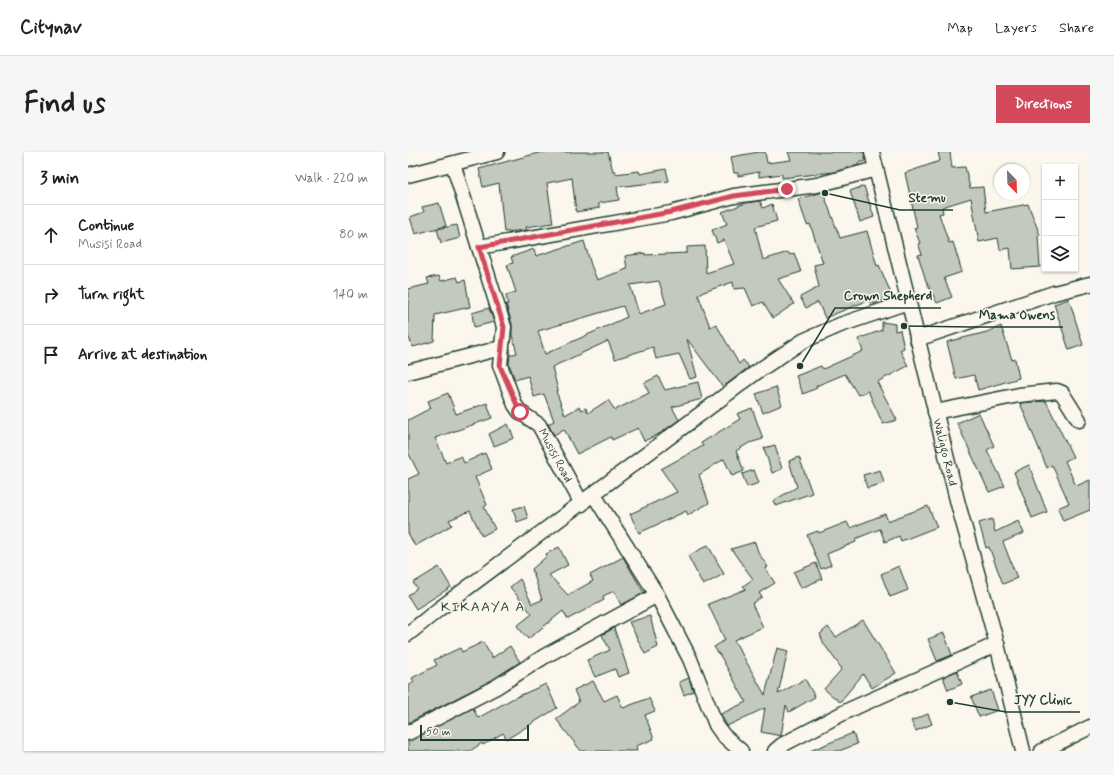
<!DOCTYPE html>
<meta charset="utf-8">
<style>
:root{--surface:#fff;--page:#f6f6f6;--text:#202124;--muted:#757577;--line:#e0e0e0;--accent:#d1495b}
body{margin:0;font-family:Mynerve,sans-serif;background:var(--page);color:var(--text)}
.controls{position:absolute;right:12px;top:12px;display:grid;overflow:hidden;border-radius:0px;box-shadow:0 1px 3px #0004}
.controls button{width:36px;height:36px;display:grid;place-items:center;padding:0;border:0;border-bottom:1px solid var(--line);background:var(--surface);color:var(--text);font:20px sans-serif}
.compass{position:absolute;left:586px;top:12px;width:36px;height:36px;border-radius:50%;background:var(--surface);box-shadow:0 1px 3px #0004;rotate:157deg}
.scale{position:absolute;left:12px;bottom:10px;width:109px;box-sizing:border-box;padding-left:4px;border:2px solid #1f3d34;border-top:0;font-size:11px;line-height:14px;white-space:nowrap;color:#1f3d34;-webkit-text-stroke:3px #fbf7ec;paint-order:stroke}
.stop{position:absolute;width:12px;height:12px;margin:-9px;border:3px solid #d1495b;border-radius:50%;background:#fff}
.stop.end{background:#d1495b;border-color:#fff;box-shadow:0 1px 4px #0008}
.list{margin:0;padding:0;list-style:none}
h2{display:flex;justify-content:space-between;align-items:center;height:52px;margin:0;padding:0 16px;font-size:17px}
h2 small{font-size:13px;font-weight:400;color:var(--muted)}
.list li{display:grid;grid-template-columns:26px 1fr auto;gap:12px;align-items:center;box-sizing:border-box;height:60px;padding:0 16px;border-top:1px solid var(--line)}
.list b{display:block;font-size:15px;white-space:nowrap}
.list p{margin:0;font-size:13px;white-space:nowrap;color:var(--muted)}
.list em{font-size:13px;font-style:normal;color:var(--muted)}
.icon{flex:none;width:22px;height:22px;fill:none;stroke:currentColor;stroke-width:2;stroke-linecap:round;stroke-linejoin:round}
.map{position:relative;flex:none;width:682px;height:599px;overflow:hidden;border-radius:0px}
header{display:flex;align-items:center;gap:24px;box-sizing:border-box;height:56px;padding:0 20px;background:var(--surface);border-bottom:1px solid var(--line)}
header strong{font-size:19px}
nav{display:flex;gap:22px;margin-inline-start:auto;font-size:14px}
.intro{display:flex;align-items:center;justify-content:space-between;box-sizing:border-box;height:96px;padding:0 24px}
h1{margin:0;font-size:28px}
.button{padding:10px 18px;border-radius:0px;background:var(--accent);color:#fff;font-size:14px;font-weight:700}
main{display:flex;gap:24px;padding:0 24px}
aside{flex:1;background:var(--surface);border-radius:0px;box-shadow:0 1px 3px #0004}
.map>svg:first-child{display:block}
.building{fill:#c4c9be;stroke:#1f3d34;fill-rule:evenodd}
.lines{fill:none;stroke-linecap:round;stroke-linejoin:round}
.minor-casing{stroke:#1f3d34;stroke-width:17}
.minor{stroke:#fbf7ec;stroke-width:14}
.route{stroke:#d1495b;stroke-width:5}
.labels{text-anchor:middle;stroke-width:3;stroke-linejoin:round;paint-order:stroke}
.street-label{font-size:12px;fill:#1f3d34;stroke:#fbf7ec}
.quarter-label{font-size:14px;letter-spacing:1px;fill:#1f3d34;stroke:#fbf7ec}
.leader{fill:none;stroke:#1f3d34;stroke-width:1.5}
.callout-dot{fill:#1f3d34;stroke:#fbf7ec;stroke-width:1.5}
.callout-label{font-size:13px;text-anchor:middle;font-weight:bold;fill:#1f3d34;stroke:#fbf7ec;stroke-width:3;stroke-linejoin:round;paint-order:stroke}
</style>
<header>
<strong>Citynav</strong>
<nav><a>Map</a><a>Layers</a><a>Share</a></nav>
</header>
<div class="intro"><h1>Find us</h1><a class="button">Directions</a></div>
<main>
<aside>
<h2>3 min<small>Walk · 220 m</small></h2>
<ul class="list">
<li><svg class="icon" aria-label="ahead" viewBox="0 0 24 24"><path d="M12 20V5M6 11l6-6 6 6"/></svg><div><b>Continue</b><p>Musisi Road</p></div><em>80 m</em></li>
<li><svg class="icon" aria-label="right" viewBox="0 0 24 24"><path d="M7 20v-9h11M14 6l5 5-5 5"/></svg><div><b>Turn right</b></div><em>140 m</em></li>
<li><svg class="icon" aria-label="arrive" viewBox="0 0 24 24"><path d="M6 21V4h12l-3 4 3 4H6"/></svg><div><b>Arrive at destination</b></div></li>
</ul>
</aside>
<div class="map">
<svg width="682" height="599" viewBox="0 0 682 599">
<rect width="100%" height="100%" fill="#fbf7ec"/>
<filter id="ink" filterUnits="userSpaceOnUse"><feTurbulence type="fractalNoise" baseFrequency=".025" numOctaves="2"/><feDisplacementMap in="SourceGraphic" scale="8" xChannelSelector="R" yChannelSelector="G"/><feConvolveMatrix kernelMatrix="1 2 1 2 8 2 1 2 1" color-interpolation-filters="sRGB"/></filter>
<g filter="url(#ink)">
<!-- building -->
<g class="building">
<path d="M 134,0 L 200,0 L 205,19 L 207,19 L 207,22 L 231,19 L 232,22 L 258,17 L 261,29 L 209,35 L 211,48 L 191,51 L 191,56 L 168,60 L 164,26 L 139,31 L 145,71 L 118,75 L 119,78 L 96,80 L 91,31 L 75,35 L 71,17 Z"/>
<path d="M 351,0 L 357,0 L 359,11 L 383,8 L 380,0 L 456,0 L 457,9 L 450,11 L 451,13 L 425,20 L 374,26 L 374,22 L 351,25 L 351,20 L 330,24 L 330,21 L 326,21 L 323,5 Z"/>
<path d="M 530,0 L 542,0 L 544,16 L 557,15 L 562,36 L 575,35 L 578,60 L 620,52 L 632,83 L 630,84 L 632,115 L 604,117 L 602,96 L 592,98 L 590,86 L 571,90 L 563,46 L 534,55 L 535,61 L 531,62 L 541,91 L 545,90 L 554,120 L 536,126 L 544,145 L 529,151 L 518,129 L 510,103 L 514,102 L 510,92 L 512,91 L 506,76 L 509,75 L 497,21 L 532,9 Z"/>
<path d="M 456,34 L 466,65 L 452,70 L 442,39 Z"/>
<path d="M 415,40 L 432,86 L 459,79 L 469,114 L 471,113 L 484,144 L 463,153 L 461,148 L 417,166 L 410,150 L 398,156 L 392,145 L 411,135 L 406,113 L 415,111 L 402,72 L 399,73 L 390,47 Z"/>
<path d="M 352,49 L 355,56 L 364,52 L 369,69 L 347,75 L 355,108 L 380,100 L 382,103 L 386,101 L 393,120 L 370,127 L 386,152 L 365,166 L 355,150 L 345,154 L 337,136 L 326,137 L 325,130 L 290,142 L 302,175 L 308,172 L 331,212 L 335,208 L 341,215 L 315,235 L 279,187 L 289,225 L 282,227 L 271,202 L 248,207 L 245,195 L 207,207 L 200,189 L 144,215 L 150,238 L 148,239 L 157,263 L 171,255 L 174,258 L 178,256 L 180,261 L 200,248 L 207,258 L 241,241 L 236,231 L 250,224 L 257,238 L 290,230 L 294,247 L 264,255 L 271,268 L 251,282 L 236,289 L 230,276 L 204,288 L 203,285 L 169,302 L 156,277 L 146,283 L 140,272 L 146,269 L 136,242 L 126,245 L 120,224 L 107,228 L 101,212 L 102,203 L 109,201 L 104,183 L 104,172 L 98,152 L 100,152 L 98,143 L 108,140 L 99,113 L 105,111 L 103,105 L 126,97 L 128,104 L 176,89 L 183,113 L 189,128 L 219,117 L 217,104 L 237,101 L 237,103 L 279,101 L 279,95 L 297,94 L 298,121 L 326,112 L 316,88 L 309,91 L 304,78 L 319,72 L 314,60 L 338,51 ZM 251,129 L 258,152 L 231,162 L 222,133 ZM 215,154 L 219,165 L 137,202 L 130,179 Z"/>
<path d="M 31,51 L 38,74 L 7,82 L 2,65 L 16,60 L 14,55 Z"/>
<path d="M 49,73 L 52,86 L 33,91 L 29,77 Z"/>
<path d="M 31,124 L 33,129 L 49,125 L 51,130 L 57,128 L 62,155 L 27,163 L 26,189 L 5,195 L 0,184 L 0,137 L 21,132 L 19,126 Z"/>
<path d="M 661,147 L 675,193 L 661,198 L 646,152 Z"/>
<path d="M 81,156 L 86,170 L 66,175 L 64,161 Z"/>
<path d="M 474,170 L 487,172 L 487,179 L 492,178 L 496,196 L 492,198 L 500,214 L 469,230 L 489,268 L 475,272 L 460,239 L 450,243 L 437,222 L 408,234 L 409,236 L 395,242 L 388,224 L 413,214 L 415,217 L 455,199 L 450,187 L 474,178 Z"/>
<path d="M 593,174 L 604,208 L 607,207 L 611,226 L 570,238 L 566,223 L 548,227 L 539,190 L 579,180 Z"/>
<path d="M 368,235 L 374,253 L 355,261 L 348,242 Z"/>
<path d="M 40,241 L 48,262 L 79,251 L 84,266 L 27,286 L 38,311 L 53,304 L 56,311 L 77,301 L 84,317 L 67,325 L 79,353 L 76,355 L 87,377 L 74,384 L 62,359 L 41,368 L 44,373 L 7,394 L 0,381 L 0,327 L 11,322 L 0,300 L 0,268 L 23,256 L 20,249 Z"/>
<path d="M 638,249 L 665,305 L 657,309 L 668,334 L 682,328 L 682,358 L 655,369 L 650,356 L 661,351 L 644,313 L 639,316 L 612,251 Z"/>
<path d="M 344,256 L 355,287 L 341,291 L 328,299 L 336,319 L 324,324 L 316,307 L 291,323 L 301,351 L 280,363 L 278,359 L 231,381 L 222,362 L 269,340 L 253,317 L 295,294 L 293,291 L 332,267 L 329,262 Z"/>
<path d="M 571,261 L 586,294 L 579,298 L 597,334 L 581,340 L 549,271 Z"/>
<path d="M 100,272 L 106,286 L 86,294 L 81,282 Z"/>
<path d="M 367,293 L 374,317 L 364,321 L 356,296 Z"/>
<path d="M 391,305 L 404,341 L 368,354 L 365,349 L 389,335 L 381,309 Z"/>
<path d="M 621,313 L 639,360 L 624,366 L 606,320 Z"/>
<path d="M 346,318 L 351,331 L 339,335 L 334,322 Z"/>
<path d="M 472,318 L 476,331 L 459,336 L 455,323 Z"/>
<path d="M 116,354 L 120,366 L 109,370 L 105,357 Z"/>
<path d="M 520,354 L 529,375 L 493,389 L 491,384 L 477,390 L 472,377 L 447,387 L 448,390 L 419,402 L 423,413 L 413,417 L 399,383 L 410,379 L 411,381 L 439,370 L 442,376 L 477,362 L 480,369 L 482,368 Z"/>
<path d="M 584,367 L 587,380 L 610,369 L 616,381 L 595,390 L 609,426 L 595,432 L 581,395 L 578,396 L 571,371 Z"/>
<path d="M 347,390 L 350,400 L 360,415 L 357,416 L 367,431 L 351,441 L 354,445 L 344,452 L 355,475 L 326,488 L 357,543 L 369,496 L 380,499 L 370,542 L 397,527 L 407,545 L 381,560 L 378,553 L 373,584 L 353,580 L 357,556 L 319,574 L 313,562 L 338,550 L 313,505 L 306,495 L 317,488 L 300,452 L 338,437 L 335,434 L 345,427 L 323,397 Z"/>
<path d="M 300,393 L 316,422 L 295,433 L 280,404 Z"/>
<path d="M 151,395 L 160,413 L 141,423 L 160,443 L 185,429 L 182,423 L 215,405 L 236,441 L 213,453 L 206,439 L 195,444 L 196,448 L 160,467 L 155,459 L 120,487 L 109,474 L 124,462 L 102,435 L 112,427 L 124,452 L 134,448 L 124,417 L 139,404 L 138,402 Z"/>
<path d="M 408,411 L 414,427 L 393,436 L 386,420 Z"/>
<path d="M 491,414 L 500,438 L 482,445 L 473,422 Z"/>
<path d="M 31,415 L 43,435 L 8,457 L 0,444 L 9,436 L 5,431 Z"/>
<path d="M 242,464 L 250,495 L 237,502 L 221,470 Z"/>
<path d="M 455,468 L 488,521 L 464,536 L 455,522 L 432,550 L 416,537 L 434,517 L 416,492 L 412,482 L 420,475 L 428,485 Z"/>
<path d="M 206,476 L 221,521 L 210,525 L 207,517 L 187,525 L 179,508 L 202,498 L 194,483 Z"/>
<path d="M 536,481 L 544,503 L 529,509 L 520,487 Z"/>
<path d="M 75,490 L 84,506 L 102,494 L 112,510 L 84,528 L 0,571 L 0,534 L 6,530 L 4,526 L 29,513 L 26,508 L 52,496 L 54,500 Z"/>
<path d="M 549,519 L 554,532 L 540,538 L 535,525 Z"/>
<path d="M 281,526 L 285,539 L 276,543 L 271,530 Z"/>
<path d="M 185,529 L 196,549 L 209,543 L 215,556 L 241,546 L 247,559 L 237,563 L 246,587 L 228,594 L 229,599 L 173,599 L 148,567 L 171,550 L 166,538 Z"/>
<path d="M 138,532 L 149,556 L 99,587 L 95,581 L 75,593 L 74,591 L 62,599 L 0,599 L 0,589 L 65,556 L 70,566 L 104,547 Z"/>
<path d="M 583,538 L 590,558 L 571,565 L 563,545 Z"/>
<path d="M 520,562 L 524,572 L 508,579 L 503,569 Z"/>
<path d="M 445,581 L 449,592 L 431,599 L 402,599 Z"/>
</g>
<g class="lines">
<defs>
<g id="minor">
<path id="s1" d="M 464,0 L 550,352 L 589,492 L 615,599"/>
<path id="s2" d="M 45,12 L 96,175 L 92,213 L 107,253 L 112,260 L 131,273 L 174,352"/>
<path d="M 0,23 L 89,0"/>
<path d="M 71,95 L 263,61 L 326,44 L 409,33 L 468,17"/>
<path d="M 509,187 L 646,141 L 682,132"/>
<path d="M 0,220 L 93,196"/>
<path d="M 527,260 L 611,243 L 649,239 L 654,241 L 671,268"/>
<path d="M 186,343 L 249,443 L 282,507 L 308,573 L 315,583 L 333,599"/>
<path d="M 0,482 L 31,457 L 350,219 L 395,189 L 432,173 L 500,150"/>
<path d="M 0,581 L 88,535 L 137,504 L 249,443"/>
<path d="M 367,599 L 374,593 L 441,558 L 589,492"/>
<path d="M 634,599 L 682,575"/>
</g>
</defs>
<!-- minor casing -->
<use href="#minor" class="minor-casing"/>
<!-- minor -->
<use href="#minor" class="minor"/>
</g>
</g>
<g class="lines" filter="url(#ink)">
<!-- route -->
<path class="route" d="M 112,260 L 92,214 L 96,175 L 71,95 L 263,60 L 326,44 L 379,37"/>
</g>
<g class="labels">
<!-- street labels -->
<g class="street-label">
<text dy="4" stroke="none"><textPath href="#s1" startOffset="309">Waliggo Road</textPath></text>
<text dy="4" stroke="none"><textPath href="#s2" startOffset="318">Musisi Road</textPath></text>
</g>
<!-- quarter labels -->
<g class="quarter-label">
<text x="75" y="459">KIKAAYA A</text>
</g>
</g>
<!-- callouts -->
<path class="leader" d="M417 41L492 58H545M392 214L427 156H533M496 174L563 175H655M542 550L598 560H672"/>
<g class="callout-dot">
<circle cx="417" cy="41" r="4"/>
<circle cx="392" cy="214" r="4"/>
<circle cx="496" cy="174" r="4"/>
<circle cx="542" cy="550" r="4"/>
</g>
<g class="callout-label">
<text x="519" y="50">Stemu</text>
<text x="480" y="148">Crown Shepherd</text>
<text x="609" y="167">Mama Owens</text>
<text x="635" y="552">JYY Clinic</text>
</g>
</svg>
<div class="controls">
<button>+</button>
<button>−</button>
<button><svg class="icon" aria-label="layers" viewBox="0 0 24 24"><path d="M12 4l9 5-9 5-9-5zM3 14l9 5 9-5"/></svg></button>
</div>
<svg class="compass" viewBox="-18 -18 36 36"><path d="M0-13l5 13h-10z" fill="#e53935"/><path d="M0 13l5-13h-10z" fill="#757577"/></svg>
<div class="scale">50 m</div>
<div class="stop" style="left:112px;top:260px"></div>
<div class="stop end" style="left:379px;top:37px"></div>
</div>
</main>
